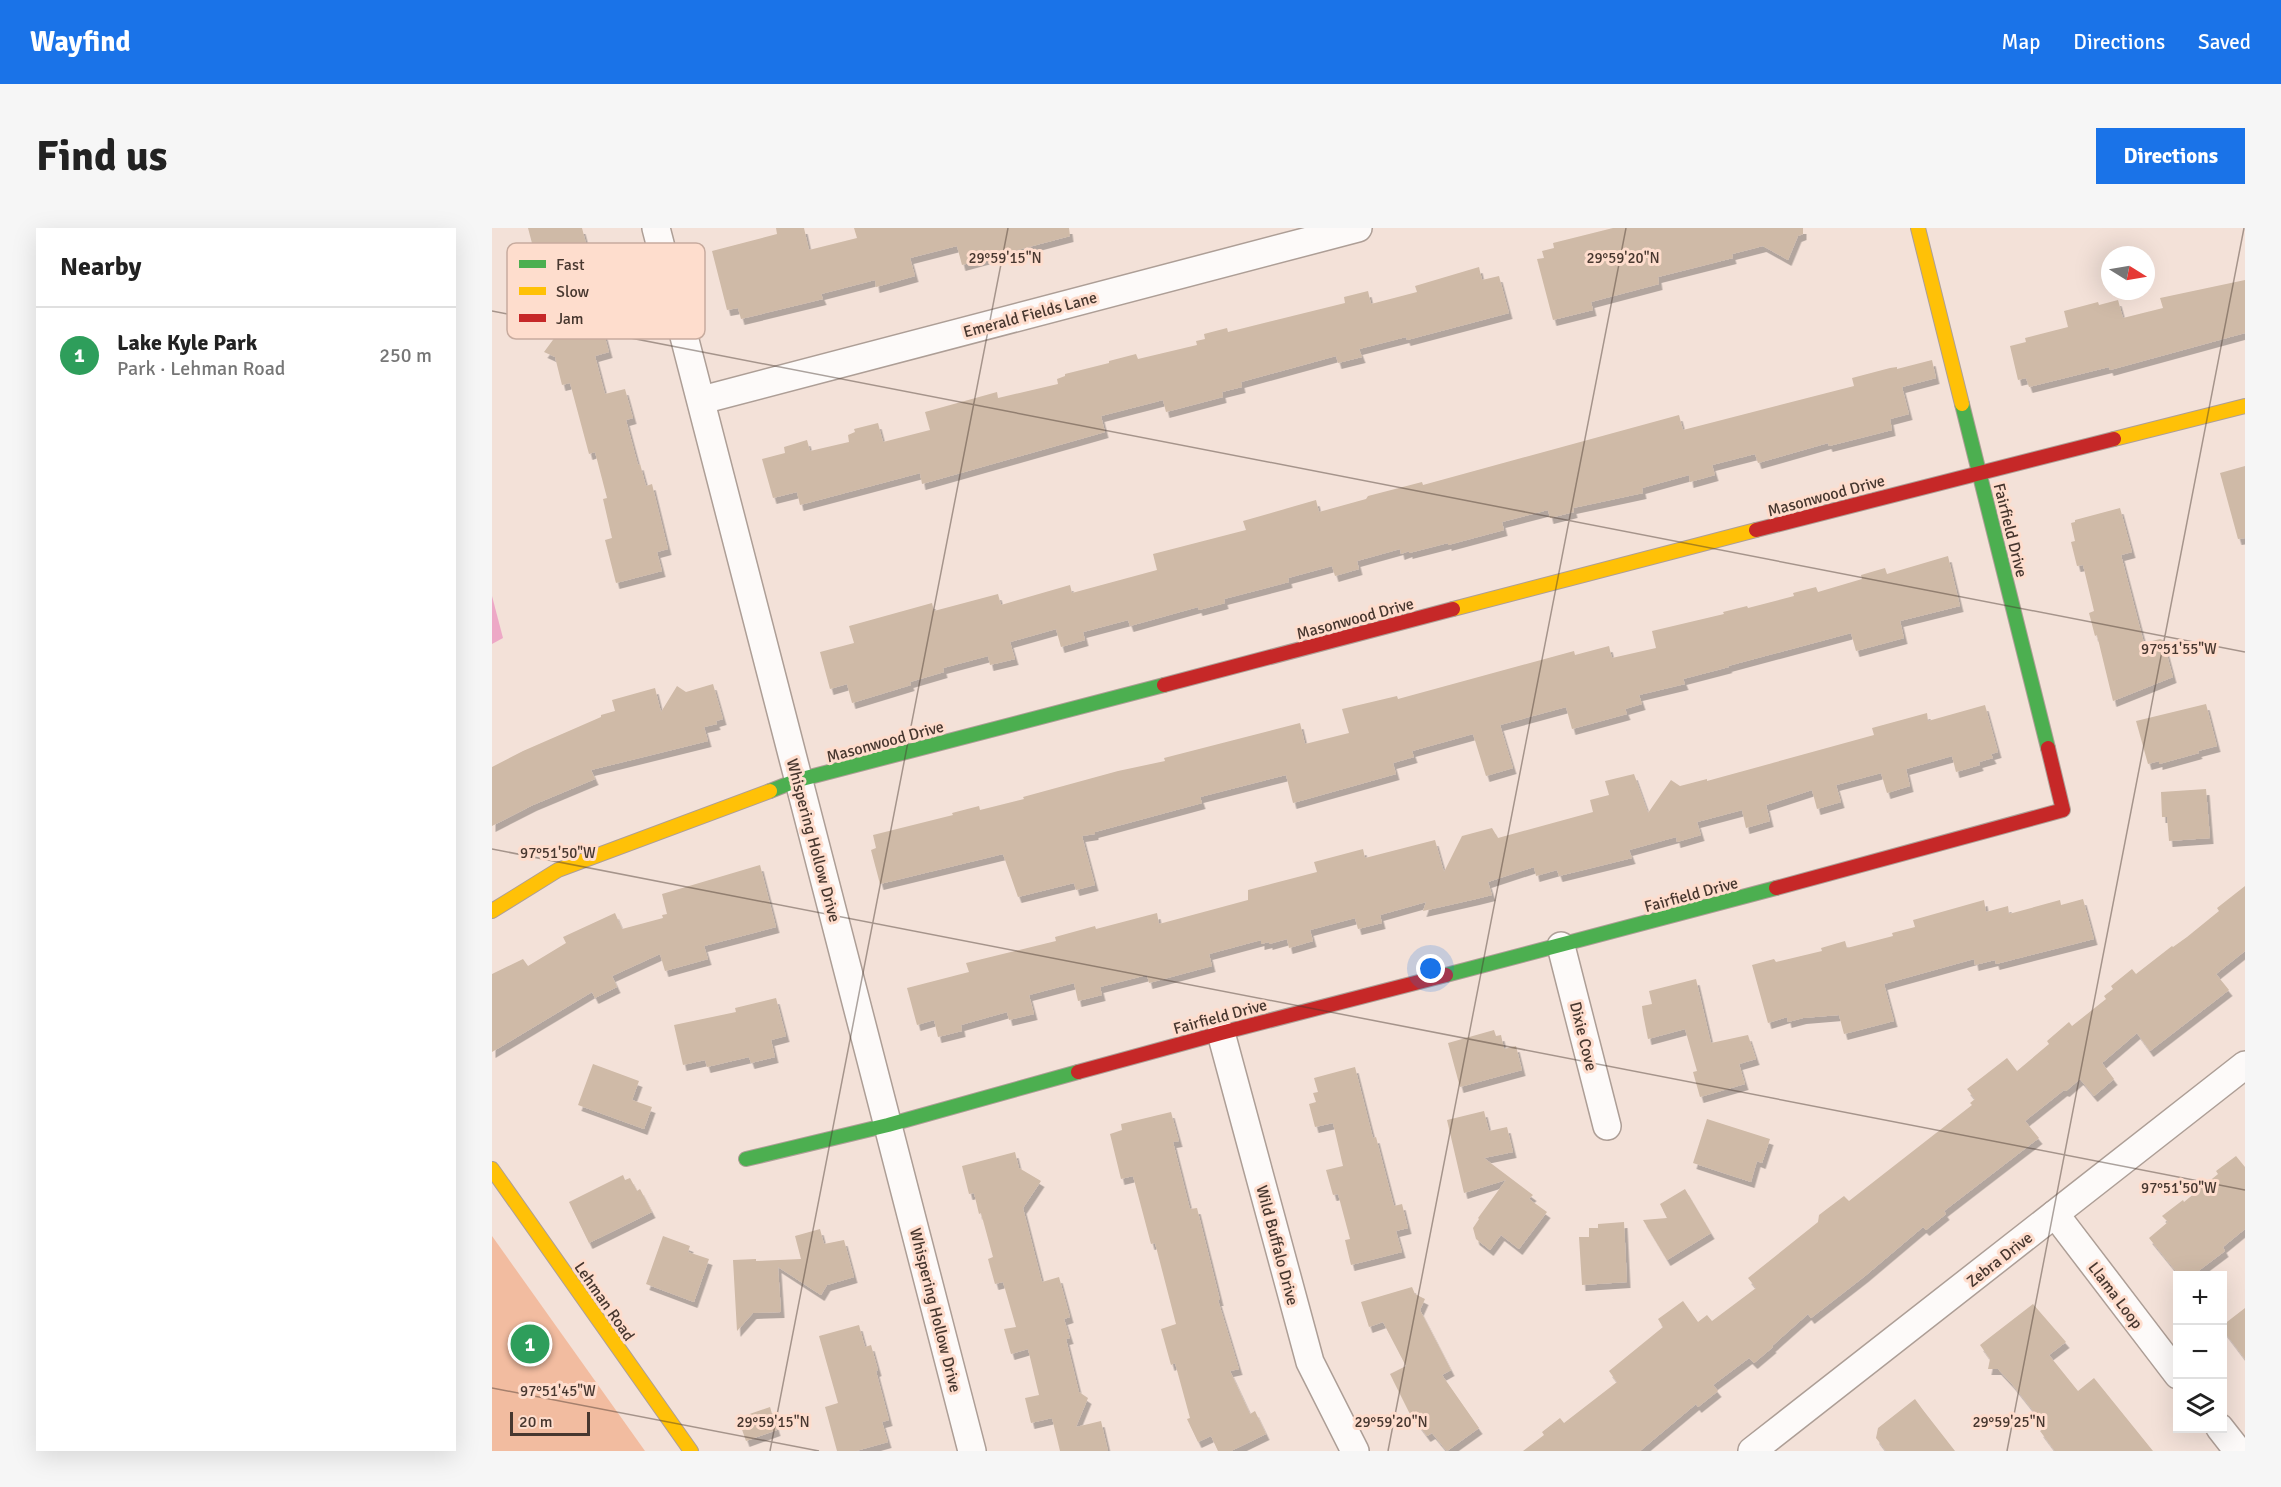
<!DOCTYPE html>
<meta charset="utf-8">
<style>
:root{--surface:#fff;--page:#f6f6f6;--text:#222;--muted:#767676;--line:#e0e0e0;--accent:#1a73e8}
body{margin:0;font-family:Signika,sans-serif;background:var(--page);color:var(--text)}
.controls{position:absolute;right:18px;bottom:18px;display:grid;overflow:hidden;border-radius:0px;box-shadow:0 6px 24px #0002}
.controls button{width:54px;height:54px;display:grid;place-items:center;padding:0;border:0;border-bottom:2px solid var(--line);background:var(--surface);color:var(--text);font:30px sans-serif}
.compass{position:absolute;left:1609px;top:18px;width:54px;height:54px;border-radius:50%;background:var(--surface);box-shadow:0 6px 24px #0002;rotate:101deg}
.scale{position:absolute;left:18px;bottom:15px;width:80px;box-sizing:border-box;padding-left:6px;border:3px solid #47372f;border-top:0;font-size:16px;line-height:21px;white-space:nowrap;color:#47372f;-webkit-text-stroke:4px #feddcd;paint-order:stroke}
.you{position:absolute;left:939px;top:741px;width:21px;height:21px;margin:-15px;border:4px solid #fff;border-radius:50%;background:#1a73e8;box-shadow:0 0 0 9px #1a73e833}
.badge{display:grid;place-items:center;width:39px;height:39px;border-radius:50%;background:var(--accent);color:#fff;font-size:20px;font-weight:700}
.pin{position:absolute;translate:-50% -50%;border:3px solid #fff;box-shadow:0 2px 6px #0006}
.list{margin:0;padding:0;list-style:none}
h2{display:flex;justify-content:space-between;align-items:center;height:78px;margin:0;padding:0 24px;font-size:26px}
h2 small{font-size:20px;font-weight:400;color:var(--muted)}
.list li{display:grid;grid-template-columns:39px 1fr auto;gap:18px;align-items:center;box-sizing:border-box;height:96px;padding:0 24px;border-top:2px solid var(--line)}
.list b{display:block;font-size:22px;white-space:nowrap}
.list p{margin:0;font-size:20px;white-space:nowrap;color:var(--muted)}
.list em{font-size:20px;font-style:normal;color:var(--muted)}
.icon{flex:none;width:33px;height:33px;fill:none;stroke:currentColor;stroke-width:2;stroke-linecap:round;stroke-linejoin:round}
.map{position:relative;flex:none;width:1753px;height:1223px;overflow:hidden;border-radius:0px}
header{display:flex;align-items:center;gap:36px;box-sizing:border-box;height:84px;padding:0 30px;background:var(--accent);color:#fff}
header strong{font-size:28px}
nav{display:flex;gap:33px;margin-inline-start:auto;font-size:21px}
.intro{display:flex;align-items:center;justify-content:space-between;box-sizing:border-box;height:144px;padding:0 36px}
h1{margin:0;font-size:42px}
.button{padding:15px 27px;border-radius:0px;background:var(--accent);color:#fff;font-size:21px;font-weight:700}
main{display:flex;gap:36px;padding:0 36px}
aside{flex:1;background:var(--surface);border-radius:0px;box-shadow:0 6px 24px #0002}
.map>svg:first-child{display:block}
.green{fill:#f2bca0}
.water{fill:#eda8c6}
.building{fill:#cfbaa7;filter:url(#shadow)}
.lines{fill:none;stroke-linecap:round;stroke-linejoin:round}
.street-casing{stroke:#ad9e96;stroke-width:30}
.fast-casing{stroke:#ad9e96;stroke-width:16}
.slow-casing{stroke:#ad9e96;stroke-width:16}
.jam-casing{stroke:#ad9e96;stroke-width:16}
.street{stroke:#fdfaf9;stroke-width:27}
.fast{stroke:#4caf50;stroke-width:14}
.slow{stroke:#ffc107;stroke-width:14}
.jam{stroke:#c62828;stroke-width:14}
.ticks{fill:none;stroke:#47372f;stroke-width:1.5;stroke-opacity:0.45}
.labels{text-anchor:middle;stroke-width:6;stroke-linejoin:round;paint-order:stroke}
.street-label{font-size:16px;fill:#47372f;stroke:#feddcd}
.key{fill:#feddcd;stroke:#c7ab9e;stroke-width:1.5}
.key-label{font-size:16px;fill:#47372f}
.ticks-label{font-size:15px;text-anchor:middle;fill:#47372f;stroke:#feddcd;stroke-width:6;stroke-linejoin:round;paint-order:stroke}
</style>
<header>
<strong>Wayfind</strong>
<nav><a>Map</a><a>Directions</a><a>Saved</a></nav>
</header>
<div class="intro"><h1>Find us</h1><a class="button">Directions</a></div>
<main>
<aside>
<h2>Nearby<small></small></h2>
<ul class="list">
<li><span class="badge" style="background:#2e9e5b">1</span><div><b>Lake Kyle Park</b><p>Park · Lehman Road</p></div><em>250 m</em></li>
</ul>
</aside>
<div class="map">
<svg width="1753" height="1223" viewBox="0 0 1753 1223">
<defs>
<filter id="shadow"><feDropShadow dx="3.5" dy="6" stdDeviation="0" flood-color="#0004"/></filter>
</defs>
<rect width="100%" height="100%" fill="#f3e1d8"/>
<!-- green -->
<path class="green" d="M 0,1008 L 153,1223 L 0,1223 Z"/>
<!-- water -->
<path class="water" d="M 0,368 L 11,410 L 0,416 Z"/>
<!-- building -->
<g class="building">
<path d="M 36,0 L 90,0 L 101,42 L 95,43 L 117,124 L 103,128 L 113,166 L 133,161 L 141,190 L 134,192 L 146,237 L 148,236 L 154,258 L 160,256 L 176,321 L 165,324 L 170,343 L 124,355 L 113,312 L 120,310 L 111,271 L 115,270 L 103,224 L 97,226 L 78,155 L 70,157 L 63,129 L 52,124 L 69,101 L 57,56 L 51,57 Z"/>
<path d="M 284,0 L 312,0 L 317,22 L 365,10 L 362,0 L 577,0 L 578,8 L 470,37 L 465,18 L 418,30 L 423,48 L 384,59 L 383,52 L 329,66 L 331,71 L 249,91 L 246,80 L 235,82 L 220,23 L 285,6 Z"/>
<path d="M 1121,0 L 1311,0 L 1311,6 L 1306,8 L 1296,32 L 1271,18 L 1240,26 L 1241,30 L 1166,49 L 1167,56 L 1099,74 L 1101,82 L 1061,92 L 1045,31 L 1052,30 L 1050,23 L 1062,20 L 1061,15 Z"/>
<path d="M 987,39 L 990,52 L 1007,48 L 1017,85 L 915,112 L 914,109 L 867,121 L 870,129 L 846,135 L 844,128 L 749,154 L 750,159 L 730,164 L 731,169 L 674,184 L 671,172 L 609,188 L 613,204 L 430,256 L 428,245 L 308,277 L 305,264 L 281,270 L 270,231 L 293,225 L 292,219 L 315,212 L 318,223 L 357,214 L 356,207 L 363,204 L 362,201 L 386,195 L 391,214 L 438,202 L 433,184 L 505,164 L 506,170 L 566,156 L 565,151 L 573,148 L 573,146 L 617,135 L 617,133 L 644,126 L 646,131 L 705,117 L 704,113 L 713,111 L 712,106 L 735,100 L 736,104 L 853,75 L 852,69 L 876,63 L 879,76 L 925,64 L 923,58 Z"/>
<path d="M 1753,52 L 1753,105 L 1618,142 L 1617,139 L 1537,159 L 1534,150 L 1526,152 L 1518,118 L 1534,114 L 1533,110 L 1576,99 L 1572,83 L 1606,74 L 1607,77 L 1626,72 L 1631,90 L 1671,80 L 1668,70 Z"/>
<path d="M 1440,132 L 1444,150 L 1410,159 L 1417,186 L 1398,191 L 1400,202 L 1337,218 L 1336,215 L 1266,235 L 1263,226 L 1220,237 L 1223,247 L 1198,254 L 1197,247 L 1150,260 L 1151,265 L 1081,280 L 1082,284 L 1058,290 L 1056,282 L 1010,294 L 1012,302 L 956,317 L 956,315 L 917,325 L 917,323 L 909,326 L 908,321 L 865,333 L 867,341 L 843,348 L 840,338 L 796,350 L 797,354 L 732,371 L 733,375 L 707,382 L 706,379 L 638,398 L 636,392 L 591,404 L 593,412 L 569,419 L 564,401 L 518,414 L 523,431 L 498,437 L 496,428 L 451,440 L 452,444 L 418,454 L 419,457 L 360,475 L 355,456 L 338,461 L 328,424 L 362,415 L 357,398 L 440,375 L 442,383 L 506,366 L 509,377 L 578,357 L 580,365 L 665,342 L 661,326 L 754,302 L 751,293 L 824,272 L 827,284 L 874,271 L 876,268 L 930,254 L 931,257 L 1187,187 L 1191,202 L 1362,158 L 1360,150 L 1398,140 L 1405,139 L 1405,141 Z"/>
<path d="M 1753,238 L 1753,310 L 1746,311 L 1728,245 Z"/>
<path d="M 1628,280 L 1640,324 L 1629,327 L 1652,415 L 1668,411 L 1671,412 L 1681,449 L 1621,473 L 1605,407 L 1603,408 L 1597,385 L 1602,383 L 1591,337 L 1585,338 L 1579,314 L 1583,313 L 1579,295 L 1583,294 L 1583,292 Z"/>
<path d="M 1456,328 L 1468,378 L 1408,393 L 1412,410 L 1364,423 L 1359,405 L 1236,438 L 1237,439 L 1191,451 L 1193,456 L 1147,467 L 1150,476 L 1133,481 L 1135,486 L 1080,501 L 1074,479 L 1008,497 L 1021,540 L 994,548 L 981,506 L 920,523 L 922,529 L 901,535 L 904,546 L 801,575 L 794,547 L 708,569 L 710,575 L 603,604 L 603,606 L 590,608 L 603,657 L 584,662 L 582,655 L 526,669 L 511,626 L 388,656 L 379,622 L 384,620 L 381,607 L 461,587 L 460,585 L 487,578 L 488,582 L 532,571 L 531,569 L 626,543 L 673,533 L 672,530 L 808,495 L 813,516 L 857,505 L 850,481 L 905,468 L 906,471 L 1082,423 L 1083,427 L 1117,418 L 1120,430 L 1164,420 L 1160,403 L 1232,386 L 1231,384 L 1255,378 L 1256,380 L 1302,368 L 1301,365 L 1324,359 L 1326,364 L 1370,351 L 1369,347 L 1393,340 L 1395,346 Z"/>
<path d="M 221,456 L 231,491 L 224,493 L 225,496 L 212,499 L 216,513 L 99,542 L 103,551 L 41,577 L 0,598 L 0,539 L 31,523 L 109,489 L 109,487 L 123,483 L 120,472 L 163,460 L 169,484 L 185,458 L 194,464 Z"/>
<path d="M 1714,476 L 1725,518 L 1706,523 L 1707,525 L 1667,536 L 1667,533 L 1656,536 L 1644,493 Z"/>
<path d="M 1493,477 L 1506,524 L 1499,526 L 1501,530 L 1487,534 L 1488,537 L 1464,544 L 1460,528 L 1414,541 L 1418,558 L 1395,565 L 1389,545 L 1344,557 L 1349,574 L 1325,581 L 1320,562 L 1274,577 L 1278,593 L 1254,600 L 1250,582 L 1205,594 L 1209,607 L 1185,614 L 1184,609 L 1137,622 L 1140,630 L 1067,648 L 1065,642 L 1044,648 L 1042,639 L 996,654 L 1000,667 L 984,671 L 931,683 L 934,674 L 888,687 L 890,695 L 866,701 L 863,690 L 818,702 L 821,713 L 797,720 L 795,711 L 777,716 L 777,714 L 769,716 L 769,712 L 717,726 L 720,738 L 657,755 L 655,747 L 608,759 L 610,767 L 586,773 L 582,755 L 537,767 L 542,786 L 517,792 L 515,784 L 469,797 L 470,803 L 446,809 L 442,792 L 425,797 L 415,760 L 477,744 L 474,735 L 564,713 L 563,709 L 603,698 L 604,701 L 665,685 L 667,696 L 756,672 L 756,662 L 825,644 L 822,634 L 871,621 L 873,630 L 943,612 L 952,644 L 970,608 L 1000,600 L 1006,610 L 1101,584 L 1098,572 L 1117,567 L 1113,553 L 1142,546 L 1156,585 L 1179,552 L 1188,558 L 1215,551 L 1215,553 L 1382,507 L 1380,500 L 1435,485 L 1436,493 Z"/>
<path d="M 1714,561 L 1718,610 L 1677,613 L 1675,589 L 1670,589 L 1669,564 Z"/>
<path d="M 268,637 L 284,699 L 212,718 L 216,731 L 173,743 L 168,726 L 120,748 L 125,759 L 103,770 L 100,764 L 0,824 L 0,746 L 31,731 L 36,738 L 74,715 L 71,709 L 123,685 L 130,701 L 171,690 L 170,687 L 175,686 L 170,666 Z"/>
<path d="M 1753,658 L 1753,723 L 1724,746 L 1737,762 L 1658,823 L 1645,805 L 1610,835 L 1622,851 L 1602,868 L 1588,851 L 1574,863 L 1572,862 L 1533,893 L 1547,910 L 1452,983 L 1454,986 L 1434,1002 L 1431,999 L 1373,1048 L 1319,1090 L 1316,1086 L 1280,1118 L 1281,1119 L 1262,1135 L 1257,1130 L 1221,1157 L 1226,1163 L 1206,1179 L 1204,1176 L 1148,1223 L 1031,1223 L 1052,1207 L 1050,1204 L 1068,1190 L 1072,1195 L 1125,1154 L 1117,1143 L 1171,1099 L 1166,1091 L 1191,1073 L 1206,1094 L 1215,1087 L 1220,1093 L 1264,1060 L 1256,1050 L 1326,994 L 1327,987 L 1352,968 L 1357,973 L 1480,877 L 1478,875 L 1483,871 L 1475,861 L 1515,830 L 1525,843 L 1557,816 L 1555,813 L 1577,794 L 1580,798 L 1614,771 L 1612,768 L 1621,761 L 1619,758 L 1640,741 L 1644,746 L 1680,718 L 1681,719 L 1695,709 L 1727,683 L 1725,680 Z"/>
<path d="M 1591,671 L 1602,711 L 1504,736 L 1503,732 L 1483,737 L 1482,731 L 1392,756 L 1402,793 L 1352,806 L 1347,787 L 1311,790 L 1296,794 L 1295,789 L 1276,795 L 1260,737 L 1282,731 L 1284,734 L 1330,723 L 1329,720 L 1353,713 L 1355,720 L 1401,708 L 1400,705 L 1423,699 L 1421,692 L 1492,672 L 1494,684 L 1516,678 L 1517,686 L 1568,672 L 1569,677 Z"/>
<path d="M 1204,751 L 1219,815 L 1256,807 L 1264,831 L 1247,836 L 1253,856 L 1208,869 L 1201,844 L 1205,843 L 1193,801 L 1156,811 L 1151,786 L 1150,778 L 1160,776 L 1157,763 Z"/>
<path d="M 284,770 L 294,808 L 279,812 L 283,829 L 259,835 L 257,829 L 215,839 L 213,832 L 191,837 L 182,797 L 244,784 L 243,780 Z"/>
<path d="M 1002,802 L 1004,808 L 1009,807 L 1012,821 L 1024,818 L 1030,842 L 968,859 L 956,815 Z"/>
<path d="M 101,836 L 147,853 L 140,872 L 160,879 L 152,901 L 86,877 Z"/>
<path d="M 863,839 L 881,910 L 884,909 L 902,978 L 910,976 L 916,1000 L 904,1003 L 910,1024 L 859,1037 L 853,1012 L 858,1011 L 846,966 L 841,967 L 834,942 L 851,938 L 841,895 L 823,899 L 817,876 L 824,874 L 821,865 L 826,864 L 822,850 Z"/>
<path d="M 992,883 L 997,903 L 1015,899 L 1021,924 L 992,930 L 1041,967 L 1037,971 L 1055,984 L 1027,1021 L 1009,1007 L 998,1022 L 984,1011 L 981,1000 L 987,991 L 986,990 L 1014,952 L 972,965 L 955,892 Z"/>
<path d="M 679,884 L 687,913 L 681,914 L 698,981 L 705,980 L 728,1072 L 726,1072 L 747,1141 L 738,1143 L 758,1186 L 763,1183 L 774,1206 L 739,1223 L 726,1223 L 719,1208 L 706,1214 L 695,1191 L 698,1190 L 683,1135 L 679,1137 L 669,1101 L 684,1096 L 663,1015 L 659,1016 L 641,948 L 629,951 L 618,906 L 630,902 L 629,896 Z"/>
<path d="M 1215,891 L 1278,911 L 1270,935 L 1265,933 L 1259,954 L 1201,935 Z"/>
<path d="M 523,924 L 527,940 L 549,953 L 531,980 L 550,1054 L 567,1049 L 578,1089 L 572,1091 L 578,1110 L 574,1111 L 587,1164 L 596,1170 L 584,1199 L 609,1193 L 616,1223 L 568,1223 L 560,1190 L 539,1195 L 533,1170 L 547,1167 L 536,1121 L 519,1126 L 512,1101 L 524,1099 L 511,1054 L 503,1056 L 496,1031 L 501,1029 L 489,985 L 487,986 L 482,965 L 477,966 L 470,938 Z"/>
<path d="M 1744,928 L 1753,939 L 1753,1001 L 1731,1019 L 1733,1023 L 1701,1047 L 1687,1047 L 1657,1010 L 1676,994 L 1670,988 L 1691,972 L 1692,974 L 1726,946 L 1724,943 Z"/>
<path d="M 131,947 L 133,952 L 138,950 L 145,963 L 148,961 L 160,984 L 97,1015 L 77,974 Z"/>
<path d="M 1193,961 L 1219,1005 L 1175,1032 L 1151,992 L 1175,990 L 1168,976 Z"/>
<path d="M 1132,994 L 1135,1054 L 1090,1057 L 1087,1009 L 1097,1009 L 1097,1000 L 1106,1000 L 1106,996 Z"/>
<path d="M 328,1001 L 332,1016 L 352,1012 L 362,1049 L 335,1057 L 329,1067 L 286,1039 L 289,1084 L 261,1085 L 245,1103 L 241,1032 L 264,1031 L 264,1033 L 309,1031 L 303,1008 Z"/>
<path d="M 171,1008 L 198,1018 L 196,1024 L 217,1031 L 202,1074 L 154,1056 Z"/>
<path d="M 920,1059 L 923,1066 L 933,1071 L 928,1082 L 959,1142 L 950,1147 L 987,1200 L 955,1223 L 940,1205 L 935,1208 L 917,1184 L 898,1146 L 914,1138 L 891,1094 L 877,1099 L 869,1074 Z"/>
<path d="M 1541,1076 L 1574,1114 L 1557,1127 L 1586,1163 L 1602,1150 L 1661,1223 L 1563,1223 L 1548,1203 L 1551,1201 L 1544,1193 L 1547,1190 L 1520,1156 L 1506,1141 L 1496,1141 L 1498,1131 L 1488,1117 Z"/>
<path d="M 1753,1080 L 1753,1131 L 1731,1102 L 1731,1097 Z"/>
<path d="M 367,1097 L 373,1119 L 379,1117 L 386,1142 L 384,1143 L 397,1192 L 390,1194 L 396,1214 L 364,1223 L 345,1223 L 333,1179 L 346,1175 L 327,1108 Z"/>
<path d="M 1423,1171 L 1431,1182 L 1463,1223 L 1394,1223 L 1384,1210 L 1386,1200 Z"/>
<path d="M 278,1179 L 285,1202 L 254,1213 L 246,1190 Z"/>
</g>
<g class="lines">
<defs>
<g id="street">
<path d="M 164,0 L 480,1223"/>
<path d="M 210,172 L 866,0"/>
<path d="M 1069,718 L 1115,898"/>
<path d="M 729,805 L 818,1134 L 863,1223"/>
<path d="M 1563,986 L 1686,1147"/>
<path d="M 1728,1200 L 1746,1223"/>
<path d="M 1260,1223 L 1753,837"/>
</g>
<g id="fast">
<path d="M 1470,176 L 1556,520"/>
<path d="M 278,563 L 306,552 L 672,457"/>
<path d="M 954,747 L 1284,660"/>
<path d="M 254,931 L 396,897 L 586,844"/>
</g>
<g id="slow">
<path d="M 1426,0 L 1470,176"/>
<path d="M 1622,211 L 1753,178"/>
<path d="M 961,381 L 1264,302"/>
<path d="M 0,683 L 66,642 L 278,563"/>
<path d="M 0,941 L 199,1223"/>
</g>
<g id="jam">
<path d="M 1264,302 L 1622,211"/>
<path d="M 672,457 L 961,381"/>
<path d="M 1284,660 L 1571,582 L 1556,520"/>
<path d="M 586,844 L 729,805 L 954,747"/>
</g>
</defs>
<!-- street casing -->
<use href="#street" class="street-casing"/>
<!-- fast casing -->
<use href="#fast" class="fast-casing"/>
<!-- slow casing -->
<use href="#slow" class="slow-casing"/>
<!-- jam casing -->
<use href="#jam" class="jam-casing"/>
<!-- street -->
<use href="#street" class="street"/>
<!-- fast -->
<use href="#fast" class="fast"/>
<!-- slow -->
<use href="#slow" class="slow"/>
<!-- jam -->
<use href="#jam" class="jam"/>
</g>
<!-- ticks -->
<path class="ticks" d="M 0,83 L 1753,424M 0,621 L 1753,962M 0,1160 L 327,1223M 278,1223 L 516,0M 896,1223 L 1134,0M 1515,1223 L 1752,0"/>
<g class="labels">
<!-- street labels -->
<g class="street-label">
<text transform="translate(538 86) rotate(-15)" y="6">Emerald Fields Lane</text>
<text transform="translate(1334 267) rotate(-15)" y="6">Masonwood Drive</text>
<text transform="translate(1519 302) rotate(76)" y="6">Fairfield Drive</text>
<text transform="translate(863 390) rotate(-15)" y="6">Masonwood Drive</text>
<text transform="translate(393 513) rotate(-15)" y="6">Masonwood Drive</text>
<text transform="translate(322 612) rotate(75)" y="6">Whispering Hollow Drive</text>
<text transform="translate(1199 666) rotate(-15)" y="6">Fairfield Drive</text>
<text transform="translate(728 788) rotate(-15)" y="6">Fairfield Drive</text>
<text transform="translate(1092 808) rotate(76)" y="6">Dixie Cove</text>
<text transform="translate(786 1017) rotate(75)" y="6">Wild Buffalo Drive</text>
<text transform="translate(1507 1031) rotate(-38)" y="6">Zebra Drive</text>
<text transform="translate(1624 1067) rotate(53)" y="6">Llama Loop</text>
<text transform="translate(113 1073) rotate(55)" y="6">Lehman Road</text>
<text transform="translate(444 1082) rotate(76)" y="6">Whispering Hollow Drive</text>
</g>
</g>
<!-- legend -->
<rect x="15" y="15" width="198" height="96" rx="9" class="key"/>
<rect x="27" y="32" width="27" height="8" fill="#4caf50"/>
<rect x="27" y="59" width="27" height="8" fill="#ffc107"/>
<rect x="27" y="86" width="27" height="8" fill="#c62828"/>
<g class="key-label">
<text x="64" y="42">Fast</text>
<text x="64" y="69">Slow</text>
<text x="64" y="96">Jam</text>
</g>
<g class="ticks-label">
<text x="513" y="35">29°59'15"N</text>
<text x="1131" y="35">29°59'20"N</text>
<text x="1687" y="426">97°51'55"W</text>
<text x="66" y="630">97°51'50"W</text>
<text x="1687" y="965">97°51'50"W</text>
<text x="66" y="1168">97°51'45"W</text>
<text x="281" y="1199">29°59'15"N</text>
<text x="899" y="1199">29°59'20"N</text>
<text x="1517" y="1199">29°59'25"N</text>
</g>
</svg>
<div class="controls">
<button>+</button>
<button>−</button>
<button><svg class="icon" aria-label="layers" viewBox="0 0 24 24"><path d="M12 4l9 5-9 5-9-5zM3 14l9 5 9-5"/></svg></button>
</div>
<svg class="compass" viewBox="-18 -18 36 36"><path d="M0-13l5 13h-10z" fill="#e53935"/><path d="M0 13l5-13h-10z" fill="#767676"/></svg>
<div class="scale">20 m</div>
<div class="you"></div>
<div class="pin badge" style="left:38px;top:1116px;background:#2e9e5b">1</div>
</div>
</main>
